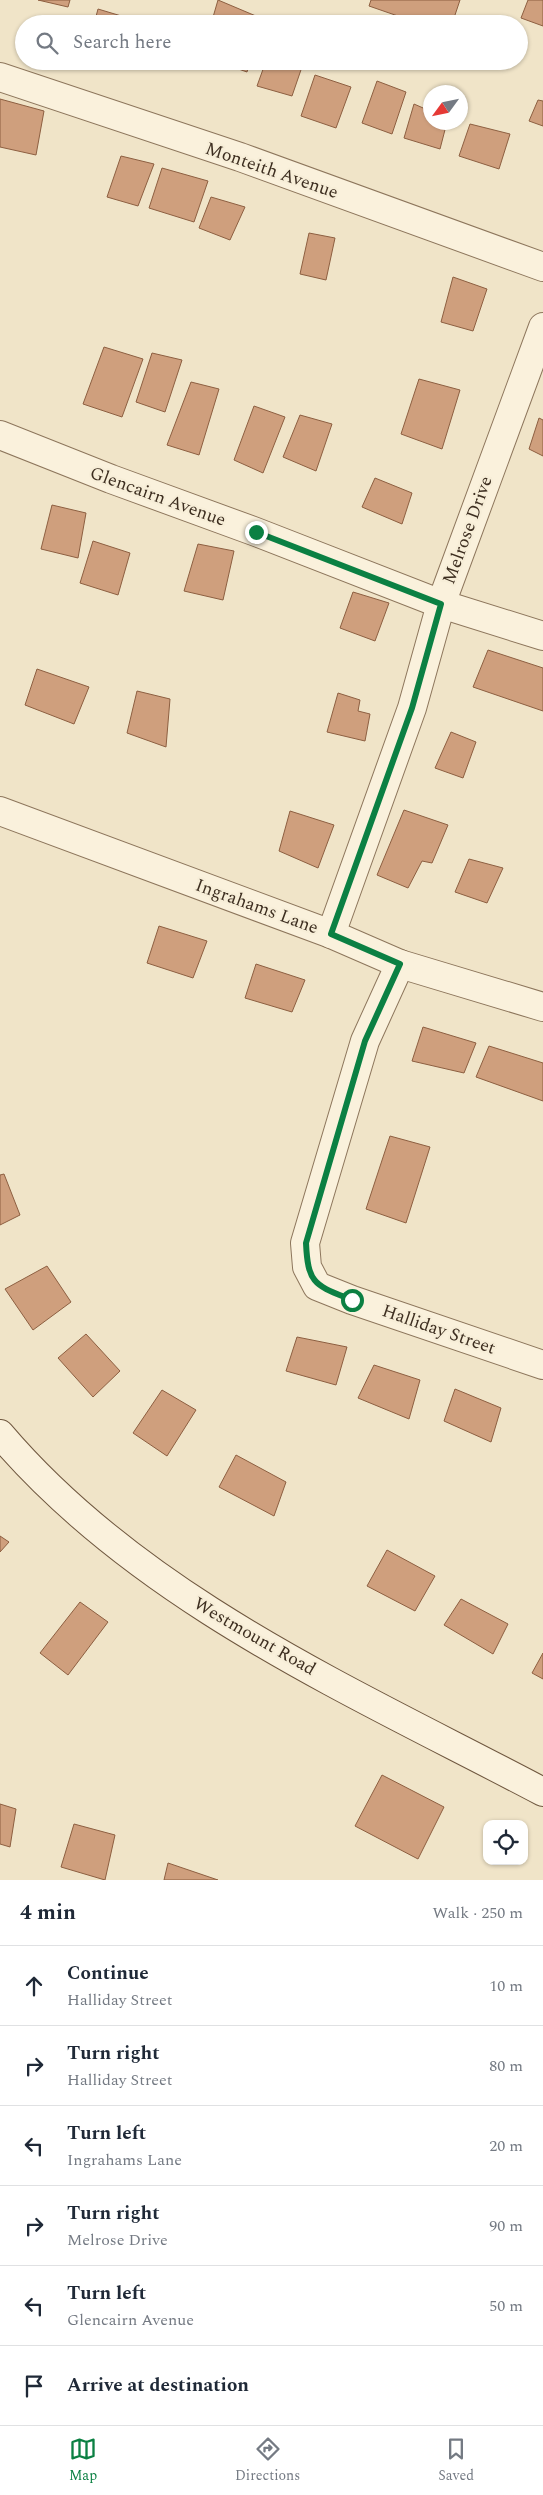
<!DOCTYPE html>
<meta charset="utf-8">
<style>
:root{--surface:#fff;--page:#f6f6f7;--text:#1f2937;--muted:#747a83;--line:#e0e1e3;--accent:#0b8043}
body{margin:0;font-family:Spectral,serif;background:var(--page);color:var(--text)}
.controls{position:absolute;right:15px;bottom:15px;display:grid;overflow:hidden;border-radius:10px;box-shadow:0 1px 4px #0004}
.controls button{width:45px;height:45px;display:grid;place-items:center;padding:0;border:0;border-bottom:1px solid var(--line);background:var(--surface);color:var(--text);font:25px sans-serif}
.compass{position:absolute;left:423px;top:85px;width:45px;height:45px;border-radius:50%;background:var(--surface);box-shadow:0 1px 4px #0004;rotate:237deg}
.stop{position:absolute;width:15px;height:15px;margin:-11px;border:4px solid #0b8043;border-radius:50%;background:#fff}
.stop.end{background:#0b8043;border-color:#fff;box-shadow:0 1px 5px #0008}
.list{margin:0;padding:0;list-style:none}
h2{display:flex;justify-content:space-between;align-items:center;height:65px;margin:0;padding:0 20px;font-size:21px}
h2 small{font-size:16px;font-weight:400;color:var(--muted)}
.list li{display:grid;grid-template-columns:32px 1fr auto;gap:15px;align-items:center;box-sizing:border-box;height:80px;padding:0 20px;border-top:1px solid var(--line)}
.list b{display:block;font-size:19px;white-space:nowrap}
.list p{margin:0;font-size:16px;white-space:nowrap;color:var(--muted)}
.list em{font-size:16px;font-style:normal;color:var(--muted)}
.icon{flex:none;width:28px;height:28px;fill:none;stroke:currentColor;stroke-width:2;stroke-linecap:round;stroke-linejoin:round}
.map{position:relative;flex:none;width:543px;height:1880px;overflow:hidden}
.search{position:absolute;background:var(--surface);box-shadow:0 1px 4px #0004;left:15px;right:15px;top:15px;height:55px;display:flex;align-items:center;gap:12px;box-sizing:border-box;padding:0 18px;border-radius:28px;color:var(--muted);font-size:19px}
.sheet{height:545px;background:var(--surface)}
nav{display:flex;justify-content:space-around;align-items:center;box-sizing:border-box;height:70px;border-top:1px solid var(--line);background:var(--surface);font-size:14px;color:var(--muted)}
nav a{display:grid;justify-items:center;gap:2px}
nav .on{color:var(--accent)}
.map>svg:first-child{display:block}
.building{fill:#cf9f7d;stroke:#8d5f41}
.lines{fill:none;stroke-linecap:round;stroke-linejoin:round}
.minor-casing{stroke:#8d765c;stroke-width:30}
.secondary-casing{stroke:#6f573f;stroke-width:30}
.minor{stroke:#faf1dc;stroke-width:28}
.secondary{stroke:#faf1dc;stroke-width:28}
.route{stroke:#0b8043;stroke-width:6}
.labels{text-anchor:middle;stroke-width:4.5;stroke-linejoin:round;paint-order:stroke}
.street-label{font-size:18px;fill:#3d2e20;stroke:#f7eed8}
</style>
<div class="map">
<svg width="543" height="1880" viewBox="0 0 543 1880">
<rect width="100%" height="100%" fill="#f0e4c8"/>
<!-- building -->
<g class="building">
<path d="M 38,0 L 70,0 L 68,7 Z"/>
<path d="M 218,0 L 263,19 L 261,24 L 211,24 Z"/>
<path d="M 371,0 L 460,0 L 452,24 L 421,24 L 369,6 Z"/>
<path d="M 528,0 L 543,0 L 543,26 L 521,18 Z"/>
<path d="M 98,9 L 148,24 L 94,24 Z"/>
<path d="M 216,61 L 250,61 L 247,72 Z"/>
<path d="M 266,61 L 304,61 L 292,96 L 257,86 Z"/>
<path d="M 315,75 L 351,87 L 336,128 L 301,116 Z"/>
<path d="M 377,81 L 406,92 L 392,134 L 362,123 Z"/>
<path d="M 0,99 L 44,111 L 36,155 L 0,147 Z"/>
<path d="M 538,100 L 543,101 L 543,126 L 529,121 Z"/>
<path d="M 414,104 L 430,111 L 430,122 L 447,122 L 440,149 L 404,138 Z"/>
<path d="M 470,124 L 510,134 L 499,169 L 459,156 Z"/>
<path d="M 121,156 L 154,164 L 138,206 L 107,197 Z"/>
<path d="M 162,168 L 208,181 L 194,222 L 149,208 Z"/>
<path d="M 211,197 L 245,207 L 230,240 L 199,228 Z"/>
<path d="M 309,233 L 335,238 L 326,280 L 300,274 Z"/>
<path d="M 453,277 L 487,289 L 473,331 L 441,322 Z"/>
<path d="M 104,347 L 143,359 L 122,417 L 83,404 Z"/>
<path d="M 152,353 L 182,360 L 165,412 L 136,402 Z"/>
<path d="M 419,379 L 460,390 L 442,449 L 401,434 Z"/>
<path d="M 191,382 L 219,389 L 199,455 L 167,445 Z"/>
<path d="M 254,406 L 285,417 L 263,473 L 234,460 Z"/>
<path d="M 300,415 L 332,424 L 316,471 L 283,457 Z"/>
<path d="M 539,418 L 543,420 L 543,456 L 529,449 Z"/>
<path d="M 375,478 L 412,493 L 402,524 L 362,507 Z"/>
<path d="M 52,505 L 86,513 L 78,558 L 41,549 Z"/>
<path d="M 93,541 L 130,553 L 118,595 L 80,583 Z"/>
<path d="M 198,544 L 234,551 L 223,600 L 184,591 Z"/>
<path d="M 353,592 L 389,603 L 375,641 L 340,628 Z"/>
<path d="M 488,650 L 543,668 L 543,711 L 473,687 Z"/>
<path d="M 37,669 L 89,687 L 74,724 L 25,705 Z"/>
<path d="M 137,691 L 170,699 L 166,747 L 127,733 Z"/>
<path d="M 338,693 L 360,700 L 358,711 L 370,714 L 365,741 L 327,732 Z"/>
<path d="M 451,732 L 476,742 L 463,778 L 435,768 Z"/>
<path d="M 404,810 L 448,825 L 432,863 L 422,861 L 408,888 L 377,875 Z"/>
<path d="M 290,811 L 334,825 L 318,868 L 279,851 Z"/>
<path d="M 469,859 L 503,868 L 487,903 L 455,892 Z"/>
<path d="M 159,926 L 207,941 L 193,978 L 147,963 Z"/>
<path d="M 256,964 L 305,980 L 292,1012 L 245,998 Z"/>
<path d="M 423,1027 L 476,1043 L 464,1073 L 412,1061 Z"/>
<path d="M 489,1046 L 543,1063 L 543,1101 L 476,1077 Z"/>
<path d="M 390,1136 L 430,1147 L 406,1223 L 366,1209 Z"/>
<path d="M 4,1174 L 20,1215 L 0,1225 L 0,1175 Z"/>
<path d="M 47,1266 L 71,1302 L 33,1330 L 5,1289 Z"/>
<path d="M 86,1334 L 120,1371 L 93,1397 L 58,1358 Z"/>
<path d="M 297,1337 L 347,1347 L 336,1385 L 286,1371 Z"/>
<path d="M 374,1365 L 420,1380 L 409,1419 L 358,1398 Z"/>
<path d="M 455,1389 L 501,1408 L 491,1442 L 444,1421 Z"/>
<path d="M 162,1390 L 196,1410 L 167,1456 L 133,1433 Z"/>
<path d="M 236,1455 L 286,1482 L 274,1516 L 219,1487 Z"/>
<path d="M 0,1536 L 9,1542 L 0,1552 Z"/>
<path d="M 387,1550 L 435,1576 L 415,1611 L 367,1586 Z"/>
<path d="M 461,1599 L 508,1624 L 493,1654 L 444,1625 Z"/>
<path d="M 80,1602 L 108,1622 L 68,1675 L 40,1653 Z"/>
<path d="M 543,1653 L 543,1679 L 532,1673 Z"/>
<path d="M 382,1775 L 444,1807 L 418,1859 L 355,1826 Z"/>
<path d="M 0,1804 L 16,1809 L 10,1847 L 0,1844 Z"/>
<path d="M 74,1824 L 115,1835 L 105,1880 L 61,1867 Z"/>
<path d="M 168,1863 L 218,1880 L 164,1880 Z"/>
</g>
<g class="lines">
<defs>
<g id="minor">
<path d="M 0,77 L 240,157 L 543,267"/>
<path d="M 0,435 L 111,479 L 256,532 L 441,604 L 543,636"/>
<path d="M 0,811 L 331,934 L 400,964 L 543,1007"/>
<path d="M 331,934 L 412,708 L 441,604 L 543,327"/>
<path d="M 400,964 L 365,1041 L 305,1243 L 307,1267 L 317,1286 L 352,1300 L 543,1365"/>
</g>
<path id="secondary" d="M 0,1434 C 141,1600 354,1692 543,1792"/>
</defs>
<!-- minor casing -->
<use href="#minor" class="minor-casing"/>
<!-- secondary casing -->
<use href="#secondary" class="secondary-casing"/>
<!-- minor -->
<use href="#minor" class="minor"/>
<!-- secondary -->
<use href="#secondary" class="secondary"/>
</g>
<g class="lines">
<!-- route -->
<path class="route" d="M 256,532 L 441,604 L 412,708 L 331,934 L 400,964 L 365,1041 L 306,1243 C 308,1285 315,1285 352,1300"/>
</g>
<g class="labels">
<!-- street labels -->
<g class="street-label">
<text transform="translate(272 170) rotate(19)" y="6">Monteith Avenue</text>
<text transform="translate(158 496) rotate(20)" y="6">Glencairn Avenue</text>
<text transform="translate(467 530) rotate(-70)" y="6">Melrose Drive</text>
<text transform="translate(257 906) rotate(20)" y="6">Ingrahams Lane</text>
<text transform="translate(439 1329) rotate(19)" y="6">Halliday Street</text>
<text transform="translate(255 1636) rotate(30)" y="6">Westmount Road</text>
</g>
</g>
</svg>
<div class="controls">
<button><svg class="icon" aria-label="locate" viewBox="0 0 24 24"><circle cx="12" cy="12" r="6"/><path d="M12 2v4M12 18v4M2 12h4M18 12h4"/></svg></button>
</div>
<svg class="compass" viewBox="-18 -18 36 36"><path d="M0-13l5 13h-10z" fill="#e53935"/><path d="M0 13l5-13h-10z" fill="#747a83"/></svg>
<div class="stop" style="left:352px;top:1300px"></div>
<div class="stop end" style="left:256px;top:532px"></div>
<div class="search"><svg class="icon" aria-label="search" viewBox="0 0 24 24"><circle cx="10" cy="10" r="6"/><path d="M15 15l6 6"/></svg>Search here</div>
</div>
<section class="sheet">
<h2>4 min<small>Walk · 250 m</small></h2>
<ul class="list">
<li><svg class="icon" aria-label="ahead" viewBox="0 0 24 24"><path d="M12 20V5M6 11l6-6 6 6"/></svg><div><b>Continue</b><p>Halliday Street</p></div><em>10 m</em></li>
<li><svg class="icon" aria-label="right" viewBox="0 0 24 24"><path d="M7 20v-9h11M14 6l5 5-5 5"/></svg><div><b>Turn right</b><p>Halliday Street</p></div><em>80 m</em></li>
<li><svg class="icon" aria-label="left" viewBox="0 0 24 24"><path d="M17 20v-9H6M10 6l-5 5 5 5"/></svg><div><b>Turn left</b><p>Ingrahams Lane</p></div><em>20 m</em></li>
<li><svg class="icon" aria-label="right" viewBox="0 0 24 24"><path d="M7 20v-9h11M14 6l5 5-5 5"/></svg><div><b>Turn right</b><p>Melrose Drive</p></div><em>90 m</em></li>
<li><svg class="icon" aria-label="left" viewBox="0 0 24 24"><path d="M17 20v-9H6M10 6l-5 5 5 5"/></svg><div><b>Turn left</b><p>Glencairn Avenue</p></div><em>50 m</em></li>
<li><svg class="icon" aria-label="arrive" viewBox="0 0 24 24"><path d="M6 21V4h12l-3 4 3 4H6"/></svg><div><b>Arrive at destination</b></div></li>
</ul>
</section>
<nav>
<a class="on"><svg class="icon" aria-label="map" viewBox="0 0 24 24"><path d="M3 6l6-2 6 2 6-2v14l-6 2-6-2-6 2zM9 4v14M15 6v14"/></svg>Map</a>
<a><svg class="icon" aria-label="directions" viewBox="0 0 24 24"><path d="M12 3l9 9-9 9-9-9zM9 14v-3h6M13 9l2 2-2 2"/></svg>Directions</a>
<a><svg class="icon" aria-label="saved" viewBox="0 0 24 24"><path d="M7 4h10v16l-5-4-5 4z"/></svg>Saved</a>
</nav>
